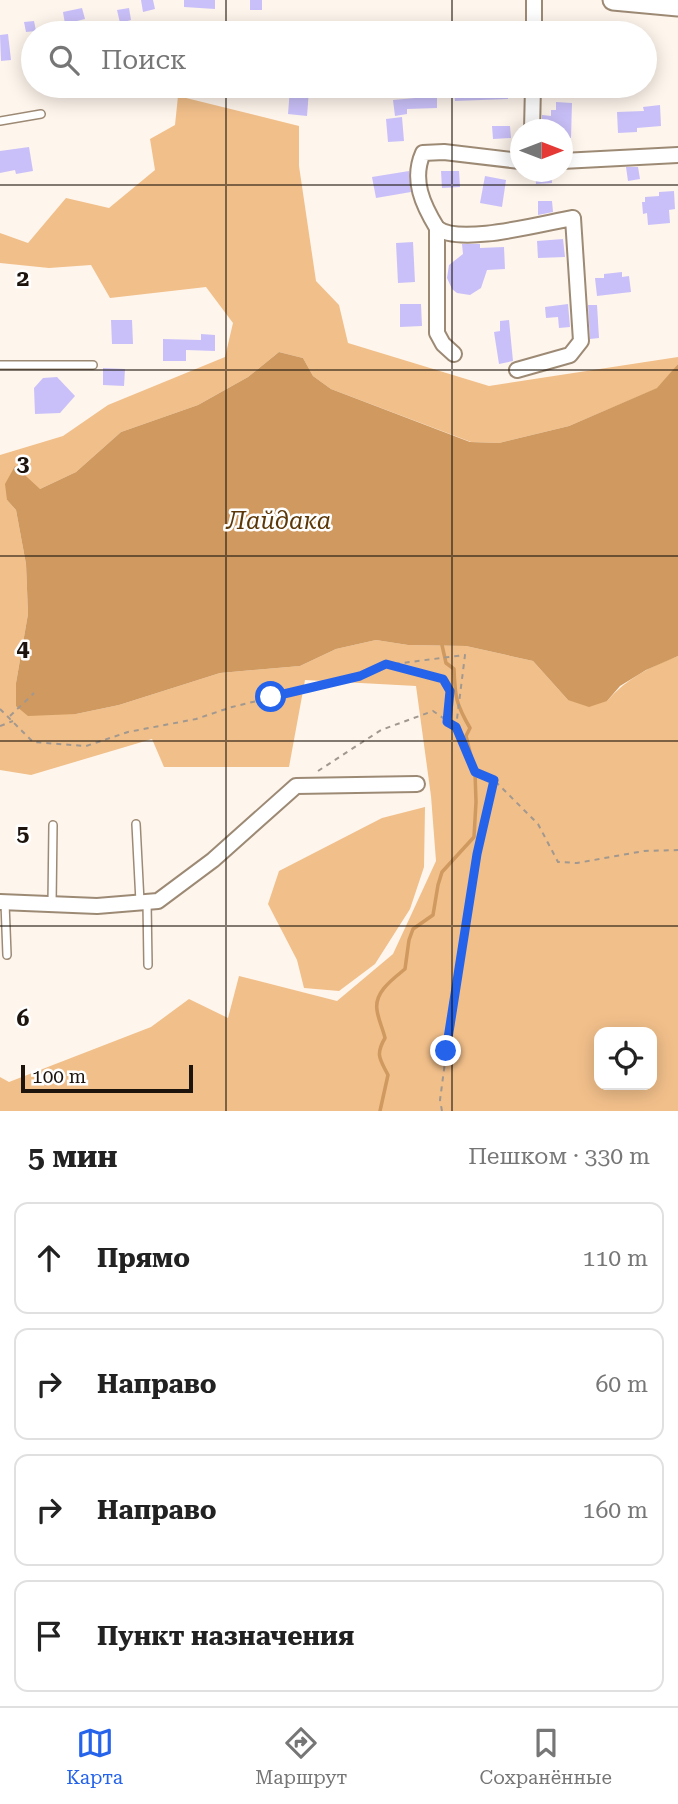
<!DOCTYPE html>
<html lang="ru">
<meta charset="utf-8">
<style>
:root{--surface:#fff;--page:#f2f2f2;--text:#222;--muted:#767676;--line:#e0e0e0;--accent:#2563eb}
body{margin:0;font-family:"Roboto Serif",serif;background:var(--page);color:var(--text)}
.controls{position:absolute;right:21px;bottom:21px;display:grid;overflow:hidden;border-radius:14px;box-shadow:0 4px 18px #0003}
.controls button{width:63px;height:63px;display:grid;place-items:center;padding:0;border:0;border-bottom:2px solid var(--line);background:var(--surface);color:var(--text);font:35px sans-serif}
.compass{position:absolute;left:510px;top:119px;width:63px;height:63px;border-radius:50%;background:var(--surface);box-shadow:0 4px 18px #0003;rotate:90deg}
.scale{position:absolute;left:21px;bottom:18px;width:172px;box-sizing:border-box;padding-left:7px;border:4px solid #1c140d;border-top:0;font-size:19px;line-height:24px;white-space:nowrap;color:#1c140d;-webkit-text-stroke:5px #fff;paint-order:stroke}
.stop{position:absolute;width:21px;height:21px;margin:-16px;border:5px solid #2563eb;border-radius:50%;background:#fff}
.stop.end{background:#2563eb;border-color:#fff;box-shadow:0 2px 7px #0008}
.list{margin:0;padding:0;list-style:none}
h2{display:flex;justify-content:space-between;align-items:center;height:91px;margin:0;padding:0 28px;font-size:30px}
h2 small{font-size:23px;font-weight:400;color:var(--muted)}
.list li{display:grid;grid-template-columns:46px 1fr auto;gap:21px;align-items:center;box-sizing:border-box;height:112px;margin:0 14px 14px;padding:0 14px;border:2px solid var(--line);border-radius:14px}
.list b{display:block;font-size:26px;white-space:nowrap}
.list em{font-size:23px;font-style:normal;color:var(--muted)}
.icon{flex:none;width:38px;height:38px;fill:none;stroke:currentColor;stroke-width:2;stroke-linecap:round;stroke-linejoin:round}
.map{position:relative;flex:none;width:678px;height:1111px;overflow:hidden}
.search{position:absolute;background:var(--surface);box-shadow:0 4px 18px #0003;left:21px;right:21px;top:21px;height:77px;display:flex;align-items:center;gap:18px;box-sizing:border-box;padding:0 24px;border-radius:38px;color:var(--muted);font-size:26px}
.sheet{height:595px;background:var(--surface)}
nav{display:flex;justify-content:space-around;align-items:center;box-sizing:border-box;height:98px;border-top:2px solid var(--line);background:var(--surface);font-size:19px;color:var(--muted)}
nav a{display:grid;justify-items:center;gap:4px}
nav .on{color:var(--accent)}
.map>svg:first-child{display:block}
.green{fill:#f1bf8a;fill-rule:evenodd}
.water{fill:#cf995f}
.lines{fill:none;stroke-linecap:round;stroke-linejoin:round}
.stream{stroke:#cf995f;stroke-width:3.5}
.building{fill:#cac0f9}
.service-casing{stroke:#9d8a75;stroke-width:10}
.minor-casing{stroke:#9d8a75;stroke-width:18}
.secondary-casing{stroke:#9d8a75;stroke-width:23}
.path{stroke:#a19890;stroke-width:2;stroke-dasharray:5 5;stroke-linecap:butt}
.service{stroke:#fff;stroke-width:7}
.minor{stroke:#fff;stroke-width:14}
.secondary{stroke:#fff;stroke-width:19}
.route{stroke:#2563eb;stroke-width:9}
.grid{fill:none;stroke:#1c140d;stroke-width:2;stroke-opacity:0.55}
.labels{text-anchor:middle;stroke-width:5;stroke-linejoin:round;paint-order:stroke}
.water-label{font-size:24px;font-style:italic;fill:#5c3808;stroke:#fff}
.grid-label{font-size:23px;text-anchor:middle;font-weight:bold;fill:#1c140d;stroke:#fff;stroke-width:5;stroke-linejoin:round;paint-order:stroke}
</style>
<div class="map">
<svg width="678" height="1111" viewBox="0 0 678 1111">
<rect width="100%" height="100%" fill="#fef5ec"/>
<!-- green -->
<g class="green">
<path d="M 178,96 L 299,126 L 299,166 L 316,281 L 339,305 L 348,343 L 489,386 L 678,357 L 678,364 L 658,388 L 569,426 L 499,443 L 471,442 L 331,389 L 313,376 L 303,358 L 279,352 L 248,377 L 198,405 L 121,432 L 76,472 L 40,489 L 7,500 L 16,510 L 26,564 L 28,614 L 16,683 L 16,705 L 76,714 L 119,705 L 220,673 L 300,666 L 336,649 L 376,640 L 408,645 L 466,646 L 533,661 L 568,700 L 607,701 C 626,679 651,666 678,656 L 678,1111 L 0,1111 L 0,1077 L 9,1082 L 151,1027 L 189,999 L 228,1018 L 239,976 L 337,1001 L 393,954 L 436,861 L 431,796 L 416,686 L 305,680 L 289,767 L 164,767 L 152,739 L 31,775 L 0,770 L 0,455 L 63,436 L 108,405 L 225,357 L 233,323 L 206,287 L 110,298 L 91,265 L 49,268 L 0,263 L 0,233 L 28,243 L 66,198 L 109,208 L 155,170 L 150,139 L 175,125 ZM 599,1032 L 652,1032 L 652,1085 L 599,1085 Z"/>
<path d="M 425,807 L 424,867 L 410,909 L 375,964 L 339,991 L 304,988 L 297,960 L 268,904 L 279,871 L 382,818 Z"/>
</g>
<!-- water -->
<path class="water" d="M 279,352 L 303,358 L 313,376 L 331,389 L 470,442 L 499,443 L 569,426 L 657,388 L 678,364 L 678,656 L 646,670 L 620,686 L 607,701 L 589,707 L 568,700 L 533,661 L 466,646 L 408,645 L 376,640 L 336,649 L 300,666 L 220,673 L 119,705 L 76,714 L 28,716 L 16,706 L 16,683 L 28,614 L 26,564 L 16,510 L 7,500 L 5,484 L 15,466 L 40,489 L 76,472 L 121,432 L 198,405 L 248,377 Z"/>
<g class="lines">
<!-- stream -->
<path class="stream" d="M 380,1111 L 388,1075 C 380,1059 375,1055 385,1038 C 383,1029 378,1019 377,1010 C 374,992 393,979 405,969 L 409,940 L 413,929 L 433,915 L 438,885 L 442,872 L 474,837 L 476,802 L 475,772 L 466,736 L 470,728 C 456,704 455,697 454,669 L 446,663 L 442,645"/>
</g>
<!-- building -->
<g class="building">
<path d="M 141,0 L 153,0 L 155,9 L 143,12 Z"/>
<path d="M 184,0 L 215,0 L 215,9 L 184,7 Z"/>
<rect x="250" y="0" width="12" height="10"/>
<path d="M 82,8 L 85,19 L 65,24 L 63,12 Z"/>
<path d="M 129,8 L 131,20 L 120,23 L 117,10 Z"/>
<path d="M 34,21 L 36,31 L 26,32 L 24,22 Z"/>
<path d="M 8,34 L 11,60 L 1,61 L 0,35 Z"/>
<path d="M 453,86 L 507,86 L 508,99 L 455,101 Z"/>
<path d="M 290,89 L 309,90 L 307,116 L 288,114 Z"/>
<path d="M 437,96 L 437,108 L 407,109 L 407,114 L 395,116 L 393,100 Z"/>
<path d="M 556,102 L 572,103 L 571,138 L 563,138 L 563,130 L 542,130 L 542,115 L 551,116 L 551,110 L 556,110 Z"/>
<path d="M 660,105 L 661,126 L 637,128 L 637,132 L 618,133 L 617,112 L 644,111 L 643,107 Z"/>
<path d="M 402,117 L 404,141 L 388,142 L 386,119 Z"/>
<path d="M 492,126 L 510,126 L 511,138 L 493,139 Z"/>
<path d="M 29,147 L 33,171 L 16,174 L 15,170 L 0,173 L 0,151 Z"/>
<path d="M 626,167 L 638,167 L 640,179 L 628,181 Z"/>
<path d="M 409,171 L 411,192 L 376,198 L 372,177 Z"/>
<path d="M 441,171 L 459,171 L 460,187 L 442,188 Z"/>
<path d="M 535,172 L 551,172 L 552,183 L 536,184 Z"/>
<path d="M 485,176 L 506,180 L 502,207 L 480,203 Z"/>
<path d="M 674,191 L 675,209 L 669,210 L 670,223 L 648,225 L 647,213 L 643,214 L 642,202 L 645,202 L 645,197 L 659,196 L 659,192 Z"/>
<path d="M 538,201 L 552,201 L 553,212 L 538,215 Z"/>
<path d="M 563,239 L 565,257 L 538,258 L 537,241 Z"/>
<path d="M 413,242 L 415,282 L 398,283 L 396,243 Z"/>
<path d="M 462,244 L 480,244 L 480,248 L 504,247 L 505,269 L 487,270 L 481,288 L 470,295 L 457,293 L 452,289 L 447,278 L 449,265 L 463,254 Z"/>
<path d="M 622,272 L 622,277 L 629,276 L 631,292 L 597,296 L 595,278 L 604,278 L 604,274 Z"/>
<path d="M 400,304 L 421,304 L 422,326 L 400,327 Z"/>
<path d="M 568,304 L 570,327 L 559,328 L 558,317 L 546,318 L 545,307 Z"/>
<path d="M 588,305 L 597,305 L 599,338 L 590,339 Z"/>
<path d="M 111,320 L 132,320 L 133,344 L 112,344 Z"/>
<path d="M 509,320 L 513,361 L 499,364 L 494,332 L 500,331 L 500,321 Z"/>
<path d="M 201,334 L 215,335 L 215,351 L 186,350 L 186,361 L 163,361 L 163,339 L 201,340 Z"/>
<path d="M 103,368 L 125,369 L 124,386 L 103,385 Z"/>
<path d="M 57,377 L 75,396 L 60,413 L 35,414 L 34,388 L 43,378 Z"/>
</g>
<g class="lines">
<defs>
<g id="service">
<path d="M 0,121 L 41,114"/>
<path d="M 0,365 L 93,365"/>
<path d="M 136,824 L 140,902"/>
<path d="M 147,902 L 148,965"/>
<path d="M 5,903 L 7,955"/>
<path d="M 52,904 L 53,825"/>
</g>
<g id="minor">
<path d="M 534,33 L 534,0"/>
<path d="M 532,130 L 533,86"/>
<path d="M 562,161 L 678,155"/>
<path d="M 437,228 C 423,205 411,180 423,153 L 444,152 L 520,161"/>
<path d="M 454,354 L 443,344 L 437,333 L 437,228 C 460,246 543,223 573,218 L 581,341 L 570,355 L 517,370"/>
<path d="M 0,902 L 97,906 L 158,901 L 213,860 L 296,786 L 417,784"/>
</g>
<path id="secondary" d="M 613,0 L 678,6"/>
</defs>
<!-- service casing -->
<use href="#service" class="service-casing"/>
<!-- minor casing -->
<use href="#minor" class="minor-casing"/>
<!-- secondary casing -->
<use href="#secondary" class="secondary-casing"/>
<!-- path -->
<g class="path">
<path d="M 389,665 L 443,679 L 450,691 L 448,721"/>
<path d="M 0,709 L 33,742 L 86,746 L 128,732 L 196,719 L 232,707 L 360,676 L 386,665 L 465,655 L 456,727"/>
<path d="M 10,716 L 34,693"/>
<path d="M 0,726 L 13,721"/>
<path d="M 318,771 L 381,730 L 433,711 L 456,727 L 475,772 L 494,780 L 538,824 L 558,862 L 577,863 L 644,851 L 678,850"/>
<path d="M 442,1111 L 440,1100 C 454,993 470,886 493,781"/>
</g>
<!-- service -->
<use href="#service" class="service"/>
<!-- minor -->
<use href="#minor" class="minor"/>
<!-- secondary -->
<use href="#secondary" class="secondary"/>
</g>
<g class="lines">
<!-- route -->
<path class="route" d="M 271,697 L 360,676 L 386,664 L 443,679 L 450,691 L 447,722 L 456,727 L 475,772 L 494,780 L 477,854 L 446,1051"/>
</g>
<!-- grid -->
<path class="grid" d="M 226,0 L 226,33M 452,0 L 452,33M 226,86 L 226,1111M 452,86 L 452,1111M 0,185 L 678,185M 0,370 L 678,370M 0,556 L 678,556M 0,741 L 678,741M 0,926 L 678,926"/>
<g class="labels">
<!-- water labels -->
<g class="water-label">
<text x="279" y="529">Лайдака</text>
</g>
</g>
<g class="grid-label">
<text x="23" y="286">2</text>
<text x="23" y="471">3</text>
<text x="23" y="656">4</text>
<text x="23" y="841">5</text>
<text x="23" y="1026">6</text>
</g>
</svg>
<div class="controls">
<button><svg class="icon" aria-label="locate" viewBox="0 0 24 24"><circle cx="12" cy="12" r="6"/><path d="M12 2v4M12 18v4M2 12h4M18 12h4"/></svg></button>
</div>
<svg class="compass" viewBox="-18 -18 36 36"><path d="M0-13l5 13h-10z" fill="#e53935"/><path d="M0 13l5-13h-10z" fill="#767676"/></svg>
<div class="scale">100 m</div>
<div class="stop" style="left:271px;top:697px"></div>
<div class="stop end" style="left:446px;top:1051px"></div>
<div class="search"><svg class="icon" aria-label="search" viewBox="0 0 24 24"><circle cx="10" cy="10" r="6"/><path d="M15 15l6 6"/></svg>Поиск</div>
</div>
<section class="sheet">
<h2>5 мин<small>Пешком · 330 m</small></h2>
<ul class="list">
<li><svg class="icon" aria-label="ahead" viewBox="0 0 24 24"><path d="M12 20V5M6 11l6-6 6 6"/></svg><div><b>Прямо</b></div><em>110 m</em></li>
<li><svg class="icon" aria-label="right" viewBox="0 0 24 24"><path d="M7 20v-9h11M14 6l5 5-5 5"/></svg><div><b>Направо</b></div><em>60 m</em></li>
<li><svg class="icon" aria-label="right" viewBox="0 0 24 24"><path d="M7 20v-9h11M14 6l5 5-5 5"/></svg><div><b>Направо</b></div><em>160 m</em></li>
<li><svg class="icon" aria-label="arrive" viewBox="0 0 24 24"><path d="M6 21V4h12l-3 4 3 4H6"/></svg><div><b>Пункт назначения</b></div></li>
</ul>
</section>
<nav>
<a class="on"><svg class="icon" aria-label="map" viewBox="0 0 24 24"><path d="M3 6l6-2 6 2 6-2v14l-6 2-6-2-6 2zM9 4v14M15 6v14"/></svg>Карта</a>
<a><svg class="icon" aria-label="directions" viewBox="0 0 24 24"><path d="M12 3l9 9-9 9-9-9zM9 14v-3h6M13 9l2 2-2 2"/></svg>Маршрут</a>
<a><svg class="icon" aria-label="saved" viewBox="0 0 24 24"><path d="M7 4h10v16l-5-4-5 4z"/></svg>Сохранённые</a>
</nav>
